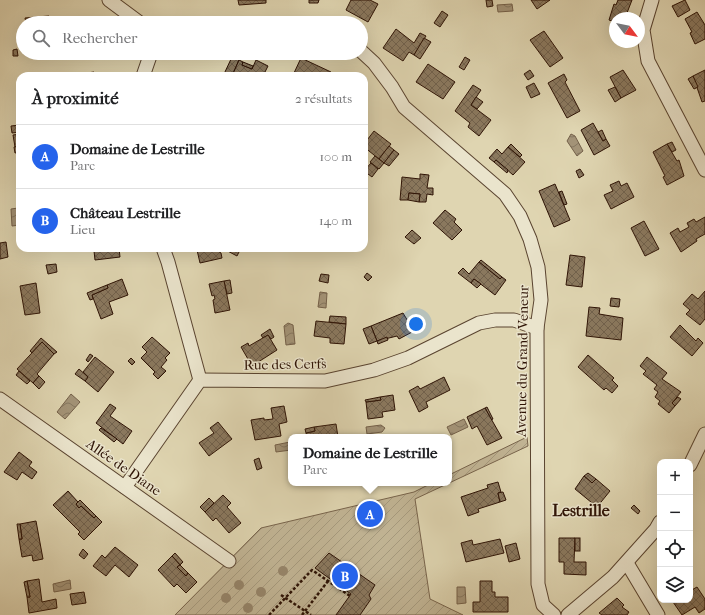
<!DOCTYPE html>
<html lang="fr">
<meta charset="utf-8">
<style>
:root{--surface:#fff;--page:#f2f2f2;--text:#202124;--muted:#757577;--line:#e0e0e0;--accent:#2563eb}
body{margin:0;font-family:"IM FELL French Canon",serif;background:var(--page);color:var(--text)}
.controls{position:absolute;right:12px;bottom:12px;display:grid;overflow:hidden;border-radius:8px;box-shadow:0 4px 16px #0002}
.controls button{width:36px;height:36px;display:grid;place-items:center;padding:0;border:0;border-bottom:1px solid var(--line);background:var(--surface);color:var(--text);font:20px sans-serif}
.compass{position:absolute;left:609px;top:12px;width:36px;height:36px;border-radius:50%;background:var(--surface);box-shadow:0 4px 16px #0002;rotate:122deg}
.you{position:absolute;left:416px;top:324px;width:14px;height:14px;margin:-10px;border:3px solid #fff;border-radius:50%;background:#1a73e8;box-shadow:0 0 0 6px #1a73e833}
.badge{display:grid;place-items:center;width:26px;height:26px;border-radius:50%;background:var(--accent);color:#fff;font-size:13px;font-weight:700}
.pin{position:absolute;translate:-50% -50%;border:2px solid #fff;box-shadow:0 1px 4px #0006}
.popup{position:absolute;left:288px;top:434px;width:164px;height:52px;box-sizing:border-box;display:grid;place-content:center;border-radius:8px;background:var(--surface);filter:drop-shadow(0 1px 3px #0005);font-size:13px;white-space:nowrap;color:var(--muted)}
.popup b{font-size:15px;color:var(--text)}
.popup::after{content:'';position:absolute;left:50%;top:100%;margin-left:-8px;border:8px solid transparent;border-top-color:var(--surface)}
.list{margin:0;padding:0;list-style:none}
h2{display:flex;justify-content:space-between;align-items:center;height:52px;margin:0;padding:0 16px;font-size:17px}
h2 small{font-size:13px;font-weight:400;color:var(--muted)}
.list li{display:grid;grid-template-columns:26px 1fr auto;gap:12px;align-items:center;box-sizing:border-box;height:64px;padding:0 16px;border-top:1px solid var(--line)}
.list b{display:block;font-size:15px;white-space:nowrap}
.list p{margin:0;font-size:13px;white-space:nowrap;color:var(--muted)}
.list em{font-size:13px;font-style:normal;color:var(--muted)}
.icon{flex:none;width:22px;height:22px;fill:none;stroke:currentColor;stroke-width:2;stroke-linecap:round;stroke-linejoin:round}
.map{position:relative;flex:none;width:705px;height:615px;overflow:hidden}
.search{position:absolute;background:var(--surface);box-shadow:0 4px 16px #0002;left:16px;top:16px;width:352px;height:44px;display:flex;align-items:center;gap:10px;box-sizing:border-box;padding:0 14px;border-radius:22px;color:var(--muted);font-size:15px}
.panel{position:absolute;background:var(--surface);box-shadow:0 4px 16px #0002;left:16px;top:72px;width:352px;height:180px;border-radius:12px}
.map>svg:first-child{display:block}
.garden{fill:url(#garden-furrows);stroke:#78644c}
.water{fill:url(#water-waves);stroke:#746049}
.building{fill:url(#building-cross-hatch);stroke:#2e1305}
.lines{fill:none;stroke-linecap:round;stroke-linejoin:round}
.minor-casing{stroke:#5a4430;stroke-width:15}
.path{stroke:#2e1305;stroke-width:2.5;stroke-dasharray:3 2;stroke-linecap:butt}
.minor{stroke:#eae4cc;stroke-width:13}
.tree{fill:#96856a}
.labels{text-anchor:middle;stroke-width:3;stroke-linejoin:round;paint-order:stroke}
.street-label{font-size:14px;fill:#2e1305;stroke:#eae4cc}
.quarter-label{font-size:16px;font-weight:bold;fill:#2e1305;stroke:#eae4cc}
</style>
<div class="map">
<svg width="705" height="615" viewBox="0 0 705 615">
<defs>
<pattern id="garden-furrows" width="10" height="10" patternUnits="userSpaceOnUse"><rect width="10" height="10" fill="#c1b494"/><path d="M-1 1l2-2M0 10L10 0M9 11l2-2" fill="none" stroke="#a69a7e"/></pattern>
<pattern id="water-waves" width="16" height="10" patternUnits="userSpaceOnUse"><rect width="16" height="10" fill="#a39377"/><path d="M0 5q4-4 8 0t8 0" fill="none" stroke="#857760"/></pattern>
<pattern id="building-cross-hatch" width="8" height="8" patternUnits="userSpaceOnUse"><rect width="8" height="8" fill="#8a785e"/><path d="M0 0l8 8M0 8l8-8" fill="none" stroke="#71614c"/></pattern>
</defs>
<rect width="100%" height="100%" fill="#dfd5b1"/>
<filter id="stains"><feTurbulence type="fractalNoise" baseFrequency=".005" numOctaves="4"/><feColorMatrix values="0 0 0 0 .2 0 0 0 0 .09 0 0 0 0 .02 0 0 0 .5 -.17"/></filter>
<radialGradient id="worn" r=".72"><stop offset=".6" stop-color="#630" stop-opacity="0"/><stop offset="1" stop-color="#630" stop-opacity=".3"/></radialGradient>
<!-- garden -->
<path class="garden" d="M 527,437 L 528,446 L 415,499 L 430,599 L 463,615 L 175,615 L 261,528 L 414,492 L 432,483 L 449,483 L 449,475 Z"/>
<!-- water -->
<g class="water">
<path d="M 512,4 L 513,11 L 498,12 L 497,5 Z"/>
<path d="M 571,134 L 575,136 L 583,151 L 577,156 L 567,141 Z"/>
<path d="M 18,208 L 20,225 L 12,226 L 11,209 Z"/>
<path d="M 320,292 L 327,293 L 326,308 L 318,307 Z"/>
<path d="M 288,323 L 293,325 L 295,344 L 286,345 L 284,326 Z"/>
<path d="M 71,394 L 80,402 L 65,419 L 57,412 Z"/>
<path d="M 464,419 L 468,427 L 451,435 L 447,427 Z"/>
<path d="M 381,425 L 385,428 L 382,432 L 367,434 L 366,427 Z"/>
<path d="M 290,442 L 291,450 L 276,452 L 275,445 Z"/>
<path d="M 70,580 L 71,589 L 54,592 L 53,584 Z"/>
<path d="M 457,587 L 465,587 L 466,603 L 457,604 Z"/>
</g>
<!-- building -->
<g class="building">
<path d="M 238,0 L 266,0 L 266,3 L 239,5 Z"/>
<path d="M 309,0 L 319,0 L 318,3 L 309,3 Z"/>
<path d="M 351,0 L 370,0 L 378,4 L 368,22 L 346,10 Z"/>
<path d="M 486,0 L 492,0 L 493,6 L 487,7 Z"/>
<path d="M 531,0 L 550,0 L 537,9 Z"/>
<path d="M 618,0 L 632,0 L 625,18 L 615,18 L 615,22 L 609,20 L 614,4 L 616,5 Z"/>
<path d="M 685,0 L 690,10 L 678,17 L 672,6 Z"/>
<path d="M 442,11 L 448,15 L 440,27 L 434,23 Z"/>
<path d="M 697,12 L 705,25 L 705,39 L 695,44 L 690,33 L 692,32 L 685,19 Z"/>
<path d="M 49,16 L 50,23 L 26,23 L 25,18 Z"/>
<path d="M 396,29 L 414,43 L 420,33 L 426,36 L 414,55 L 409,52 L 403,61 L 383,48 Z"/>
<path d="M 544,31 L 563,58 L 550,67 L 530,40 Z"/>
<path d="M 424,38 L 431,42 L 420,59 L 414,55 Z"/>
<path d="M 17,49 L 18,56 L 13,56 L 13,50 Z"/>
<path d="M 232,57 L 239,60 L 232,76 L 228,76 L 224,74 Z"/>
<path d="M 465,57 L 470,60 L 464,70 L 459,67 Z"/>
<path d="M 301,58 L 331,72 L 329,76 L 301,76 L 294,73 Z"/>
<path d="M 239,60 L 243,62 L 242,65 L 252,69 L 256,60 L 268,66 L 263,76 L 232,76 Z"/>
<path d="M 243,62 L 253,66 L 252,69 L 242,65 Z"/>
<path d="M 428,64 L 455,82 L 443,99 L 416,82 Z"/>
<path d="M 530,70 L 534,76 L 528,80 L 524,74 Z"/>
<path d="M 623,70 L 636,90 L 621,98 L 610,77 Z"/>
<path d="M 705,70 L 705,101 L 702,102 L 693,76 Z"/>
<path d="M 94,72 L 95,76 L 80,76 L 80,74 Z"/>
<path d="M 564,74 L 567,80 L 565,82 L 580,111 L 567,118 L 548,83 Z"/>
<path d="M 693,76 L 698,87 L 694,89 L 688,79 Z"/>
<path d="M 534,83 L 540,94 L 531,98 L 526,87 Z"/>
<path d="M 473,85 L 481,90 L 471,105 L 491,120 L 479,136 L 468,127 L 470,123 L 455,111 Z"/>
<path d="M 615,87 L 621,98 L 615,102 L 608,90 Z"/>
<path d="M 476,97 L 483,102 L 477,109 L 471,105 Z"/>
<path d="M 593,123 L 603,141 L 606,139 L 610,146 L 594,155 L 581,130 Z"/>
<path d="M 20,125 L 20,132 L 12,133 L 11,126 Z"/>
<path d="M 602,130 L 606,139 L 603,141 L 598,132 Z"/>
<path d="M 374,131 L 391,144 L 379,159 L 364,147 L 364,144 Z"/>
<path d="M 20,134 L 20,146 L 15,147 L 13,135 Z"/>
<path d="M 672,142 L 676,150 L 672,152 L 667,144 Z"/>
<path d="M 511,144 L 522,155 L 520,157 L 508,147 Z"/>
<path d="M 667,144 L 677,161 L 679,160 L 684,176 L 667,185 L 663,177 L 665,176 L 653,152 Z"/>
<path d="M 20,146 L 20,152 L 15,153 L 14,147 Z"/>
<path d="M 389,146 L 394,150 L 384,163 L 379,159 Z"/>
<path d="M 508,147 L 525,162 L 513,175 L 496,160 L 494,162 L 489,158 L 497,149 L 502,154 Z"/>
<path d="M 394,150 L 399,154 L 389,166 L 384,163 Z"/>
<path d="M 375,156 L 384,163 L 379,169 L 370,162 Z"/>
<path d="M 496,160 L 508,170 L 507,173 L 494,162 Z"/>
<path d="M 371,163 L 378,169 L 372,177 L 364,171 Z"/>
<path d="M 580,169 L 584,175 L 579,178 L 576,171 Z"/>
<path d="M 420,174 L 429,175 L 427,188 L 433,188 L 433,195 L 427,194 L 426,202 L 419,202 L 420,194 L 409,193 L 408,200 L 400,200 L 402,177 L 420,179 Z"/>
<path d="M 619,181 L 621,186 L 627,183 L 634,197 L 611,209 L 604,195 L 613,191 L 610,185 Z"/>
<path d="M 555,184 L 570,220 L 554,227 L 539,191 Z"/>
<path d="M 562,191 L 567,204 L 564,205 L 559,192 Z"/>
<path d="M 409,193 L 420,194 L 419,202 L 408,200 Z"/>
<path d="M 445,210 L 456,219 L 454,222 L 462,230 L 452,240 L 433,223 Z"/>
<path d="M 705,217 L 705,234 L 696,239 L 697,241 L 681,252 L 670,233 L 678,228 L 680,232 L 689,227 L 687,223 L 694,219 L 696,222 Z"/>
<path d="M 644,221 L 659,249 L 645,256 L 631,228 Z"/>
<path d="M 412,230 L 421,238 L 414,244 L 405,237 Z"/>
<path d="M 6,242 L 8,257 L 0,259 L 0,243 Z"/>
<path d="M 105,248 L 119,248 L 120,257 L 95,260 L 94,251 Z"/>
<path d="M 206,248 L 213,248 L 221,253 L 222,258 L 200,263 L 197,250 Z"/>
<path d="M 222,248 L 241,248 L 237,256 Z"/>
<path d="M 570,255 L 585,257 L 582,287 L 566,285 Z"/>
<path d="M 481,260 L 502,277 L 500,279 L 479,262 Z"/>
<path d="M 479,262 L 500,279 L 502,277 L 506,280 L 495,295 L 474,279 L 471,283 L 458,273 L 463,268 L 469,274 Z"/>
<path d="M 56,264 L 57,272 L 48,274 L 46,265 Z"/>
<path d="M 367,273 L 372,277 L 368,281 L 364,277 Z"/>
<path d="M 321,274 L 329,275 L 328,283 L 319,281 Z"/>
<path d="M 122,279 L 128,295 L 109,302 L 113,314 L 101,319 L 92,295 L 108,288 L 107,285 Z"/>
<path d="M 474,279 L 481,284 L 477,288 L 471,283 Z"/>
<path d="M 230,280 L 232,293 L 227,294 L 224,281 Z"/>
<path d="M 224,281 L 230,310 L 215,313 L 213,300 L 215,299 L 214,295 L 212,296 L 209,284 Z"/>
<path d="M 36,283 L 40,313 L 25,315 L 20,286 Z"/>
<path d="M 107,285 L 108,288 L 92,295 L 93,299 L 90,300 L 87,293 Z"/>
<path d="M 705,291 L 705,319 L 700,325 L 686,314 L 690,310 L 683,304 L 692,294 L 698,299 Z"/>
<path d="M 611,298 L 620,299 L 619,307 L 610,306 Z"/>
<path d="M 589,307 L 600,308 L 599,314 L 623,318 L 621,340 L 586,336 Z"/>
<path d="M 403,313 L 414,331 L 399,339 L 397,336 L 377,341 L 371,326 Z"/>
<path d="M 330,316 L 346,317 L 346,324 L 329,322 Z"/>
<path d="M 316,321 L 346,324 L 344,344 L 330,343 L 330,338 L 314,336 Z"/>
<path d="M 680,325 L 696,341 L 698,338 L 703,343 L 692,356 L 670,337 Z"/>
<path d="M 371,326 L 377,341 L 369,344 L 363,329 Z"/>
<path d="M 270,329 L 274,337 L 271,339 L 268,335 L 263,338 L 261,335 Z"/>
<path d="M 268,335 L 277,350 L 252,366 L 241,347 L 248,343 L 249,346 Z"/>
<path d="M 152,337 L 170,353 L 165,358 L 167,360 L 161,367 L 166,371 L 158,379 L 153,374 L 155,372 L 141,358 L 147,352 L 142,347 Z"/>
<path d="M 387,337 L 388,340 L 378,344 L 377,341 Z"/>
<path d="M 41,338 L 57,352 L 54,354 L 42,342 L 32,353 L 30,351 Z"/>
<path d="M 42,342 L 54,354 L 37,374 L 39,376 L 33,383 L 17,369 Z"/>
<path d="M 90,354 L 93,356 L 88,362 L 86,360 Z"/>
<path d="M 588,355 L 614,378 L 612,380 L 618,386 L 612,393 L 606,388 L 604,390 L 578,367 Z"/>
<path d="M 95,357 L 114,372 L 98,392 L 85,381 L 88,377 L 83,372 Z"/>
<path d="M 647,357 L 667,373 L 662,379 L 681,392 L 672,403 L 675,406 L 669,413 L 658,404 L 660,401 L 655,397 L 658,392 L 654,389 L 657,385 L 643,374 L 646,371 L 640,366 Z"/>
<path d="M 131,358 L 135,362 L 132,365 L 128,361 Z"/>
<path d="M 79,369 L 88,377 L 85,381 L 75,374 Z"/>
<path d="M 19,371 L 30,381 L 27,384 L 16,375 Z"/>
<path d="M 39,376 L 45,382 L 39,389 L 33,383 Z"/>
<path d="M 444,377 L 450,390 L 426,402 L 428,407 L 419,412 L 409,391 L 418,386 L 420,389 Z"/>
<path d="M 393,395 L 395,410 L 382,412 L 383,417 L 368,419 L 366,402 L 381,400 L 380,397 Z"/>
<path d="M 380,397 L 381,400 L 366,402 L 365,400 Z"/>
<path d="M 678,397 L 681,399 L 675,406 L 672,403 Z"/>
<path d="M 110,404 L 116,408 L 110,416 L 132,431 L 123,444 L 96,423 Z"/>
<path d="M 284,406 L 287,422 L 279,424 L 281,436 L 255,440 L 251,420 L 264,418 L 264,420 L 273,419 L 271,408 Z"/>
<path d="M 487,407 L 493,419 L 491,420 L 485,408 Z"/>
<path d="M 485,408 L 502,438 L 487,445 L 477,426 L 472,429 L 467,417 Z"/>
<path d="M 218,422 L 232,439 L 209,456 L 199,443 L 214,433 L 210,428 Z"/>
<path d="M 336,424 L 338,437 L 307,437 L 306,433 L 315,431 L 314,427 Z"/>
<path d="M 314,427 L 315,431 L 306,433 L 305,429 Z"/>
<path d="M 101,428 L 117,439 L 114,442 L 99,430 Z"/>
<path d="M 19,452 L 32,462 L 29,466 L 37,472 L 32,479 L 22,472 L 17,480 L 4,472 Z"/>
<path d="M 259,458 L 262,468 L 257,470 L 254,460 Z"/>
<path d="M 588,473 L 596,479 L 592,483 L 584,476 Z"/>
<path d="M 584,476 L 592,483 L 596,479 L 610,491 L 597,507 L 575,489 Z"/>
<path d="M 498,482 L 501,492 L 498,493 L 500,502 L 478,509 L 479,512 L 468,516 L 461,497 L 488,488 L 487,485 Z"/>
<path d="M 68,491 L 78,502 L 76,504 L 79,508 L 81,506 L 94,518 L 96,516 L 102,522 L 84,540 L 78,534 L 80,532 L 53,505 Z"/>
<path d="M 503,492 L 506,500 L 500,502 L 498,493 Z"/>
<path d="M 223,495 L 231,503 L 227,507 L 241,523 L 229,533 L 216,518 L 213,521 L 205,512 Z"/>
<path d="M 209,498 L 214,503 L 205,512 L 200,507 Z"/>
<path d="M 80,500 L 96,516 L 94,518 L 81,506 L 79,508 L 76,504 Z"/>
<path d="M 634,505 L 640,511 L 638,514 L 631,508 Z"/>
<path d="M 36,521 L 43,559 L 33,561 L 32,555 L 22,557 L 19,539 L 22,539 L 20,524 Z"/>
<path d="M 17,524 L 20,524 L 22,539 L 19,539 Z"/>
<path d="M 559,538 L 575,538 L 574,562 L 586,562 L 586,575 L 564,574 L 564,562 L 559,562 Z"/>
<rect x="575" y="538" width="5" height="13"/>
<path d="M 500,539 L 504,553 L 466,562 L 461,543 L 472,540 L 473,545 Z"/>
<path d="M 516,543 L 520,559 L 509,562 L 505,546 Z"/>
<path d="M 115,547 L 138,565 L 129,577 L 115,565 L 106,576 L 93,566 L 102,555 L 105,558 Z"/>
<path d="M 83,549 L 88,554 L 84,559 L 79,555 Z"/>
<path d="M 175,553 L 183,562 L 180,565 L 172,556 Z"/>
<path d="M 329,553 L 375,585 L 369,595 L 371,599 L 360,615 L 336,615 L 351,594 L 315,568 Z"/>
<path d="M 172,556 L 180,565 L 177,567 L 186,576 L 188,573 L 197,582 L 186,593 L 177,584 L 174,587 L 158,570 Z"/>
<path d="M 180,565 L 188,573 L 186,576 L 177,567 Z"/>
<path d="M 39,579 L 42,602 L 56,599 L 57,608 L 29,613 L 27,597 L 30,597 L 27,581 Z"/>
<path d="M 27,581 L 30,597 L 27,597 L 24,582 Z"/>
<path d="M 480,581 L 492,581 L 492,592 L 495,592 L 495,597 L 508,597 L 508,612 L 473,612 L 473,602 L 480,602 Z"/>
<path d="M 697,587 L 705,599 L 705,609 L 699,613 L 695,607 L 682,615 L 673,602 L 676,600 L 690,600 L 690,591 Z"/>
<path d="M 84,592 L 86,603 L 72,605 L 70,594 Z"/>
<path d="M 617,598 L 624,605 L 622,607 L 629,612 L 627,615 L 602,615 L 599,613 Z"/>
</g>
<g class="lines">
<defs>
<g id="minor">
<path d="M 109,0 L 140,23"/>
<path d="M 652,0 L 643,30 L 648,61 L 705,170"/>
<path d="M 361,51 L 374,63 L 392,87 L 404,107 L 505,194 L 520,216 L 530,239 L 538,267 L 541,300 L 537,328 L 538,584 L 543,605 L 554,615"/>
<path d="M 143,76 L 151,53"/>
<path d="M 163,248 L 168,262 L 200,380"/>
<path d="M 0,399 L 229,561"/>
<path d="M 690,465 L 705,434"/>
<path d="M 125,487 L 200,380 L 325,381 L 374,370 L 408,358 L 479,323 L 495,320 L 514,320 L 537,328"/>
<path d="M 627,563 L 658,615"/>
<path d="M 568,615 L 613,577 L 656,529 L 660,522"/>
</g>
</defs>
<!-- minor casing -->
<use href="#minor" class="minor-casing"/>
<!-- path -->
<g class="path">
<path d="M 281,595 L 311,615"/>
<path d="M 269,615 L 312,570 L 350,596"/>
<path d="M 302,615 L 328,581"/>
</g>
<!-- minor -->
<use href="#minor" class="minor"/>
</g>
<!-- trees -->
<g class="tree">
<circle cx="283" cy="571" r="5"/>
<circle cx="239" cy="585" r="5"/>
<circle cx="261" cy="592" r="5"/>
<circle cx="226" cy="598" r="5"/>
<circle cx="248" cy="608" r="5"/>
</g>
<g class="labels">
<!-- street labels -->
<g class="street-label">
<text transform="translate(522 361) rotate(-89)" y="5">Avenue du Grand Veneur</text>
<text transform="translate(285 364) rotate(-1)" y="5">Rue des Cerfs</text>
<text transform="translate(124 467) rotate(35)" y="5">Allée de Diane</text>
</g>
<!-- quarter labels -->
<g class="quarter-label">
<text x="581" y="516">Lestrille</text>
</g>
</g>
<rect width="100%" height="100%" filter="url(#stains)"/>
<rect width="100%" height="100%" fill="url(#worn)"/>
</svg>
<div class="controls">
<button>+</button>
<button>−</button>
<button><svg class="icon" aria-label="locate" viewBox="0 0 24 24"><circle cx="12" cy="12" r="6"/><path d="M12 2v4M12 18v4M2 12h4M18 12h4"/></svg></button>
<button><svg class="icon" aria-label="layers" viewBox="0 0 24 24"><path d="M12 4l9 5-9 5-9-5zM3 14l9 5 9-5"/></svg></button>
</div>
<svg class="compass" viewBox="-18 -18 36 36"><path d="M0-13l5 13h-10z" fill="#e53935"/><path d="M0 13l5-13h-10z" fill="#757577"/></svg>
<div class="you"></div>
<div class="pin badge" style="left:370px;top:514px">A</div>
<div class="popup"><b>Domaine de Lestrille</b>Parc</div>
<div class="pin badge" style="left:345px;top:576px">B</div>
<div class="search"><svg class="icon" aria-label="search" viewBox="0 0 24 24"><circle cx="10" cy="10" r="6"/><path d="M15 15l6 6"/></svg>Rechercher</div>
<section class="panel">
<h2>À proximité<small>2 résultats</small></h2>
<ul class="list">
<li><span class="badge">A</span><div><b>Domaine de Lestrille</b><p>Parc</p></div><em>100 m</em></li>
<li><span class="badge">B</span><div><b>Château Lestrille</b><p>Lieu</p></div><em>140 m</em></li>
</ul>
</section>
</div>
